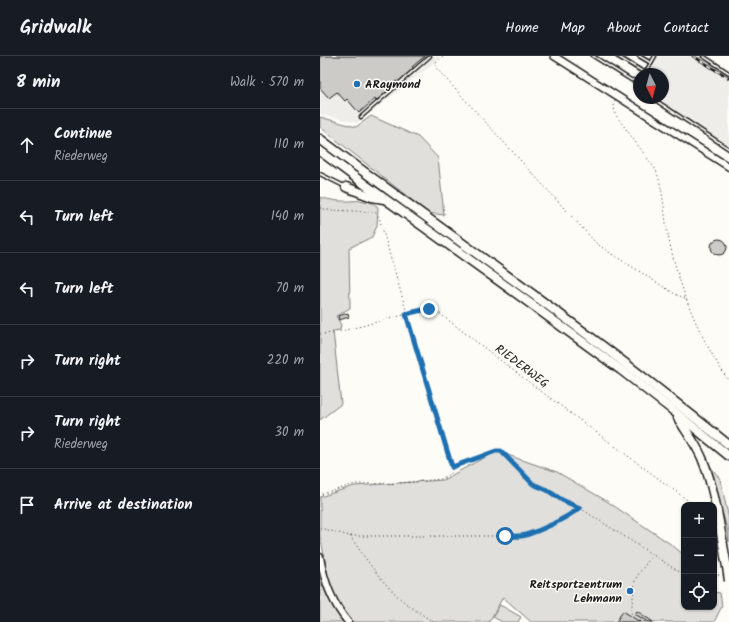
<!DOCTYPE html>
<meta charset="utf-8">
<style>
:root{--surface:#171b24;--page:#20242c;--text:#f1f3f6;--muted:#9ea1a6;--line:#363941}
body{margin:0;font-family:Kalam,sans-serif;background:var(--page);color:var(--text)}
.controls{position:absolute;right:12px;bottom:12px;display:grid;overflow:hidden;border-radius:8px;box-shadow:0 1px 3px #0004}
.controls button{width:36px;height:36px;display:grid;place-items:center;padding:0;border:0;border-bottom:1px solid var(--line);background:var(--surface);color:var(--text);font:20px sans-serif}
.compass{position:absolute;left:313px;top:12px;width:36px;height:36px;border-radius:50%;background:var(--surface);box-shadow:0 1px 3px #0004;rotate:174deg}
.stop{position:absolute;width:12px;height:12px;margin:-9px;border:3px solid #1f6fb2;border-radius:50%;background:#fff}
.stop.end{background:#1f6fb2;border-color:#fff;box-shadow:0 1px 4px #0008}
.list{margin:0;padding:0;list-style:none}
h2{display:flex;justify-content:space-between;align-items:center;height:52px;margin:0;padding:0 16px;font-size:17px}
h2 small{font-size:13px;font-weight:400;color:var(--muted)}
.list li{display:grid;grid-template-columns:26px 1fr auto;gap:12px;align-items:center;box-sizing:border-box;height:72px;padding:0 16px;border-top:1px solid var(--line)}
.list b{display:block;font-size:15px;white-space:nowrap}
.list p{margin:0;font-size:13px;white-space:nowrap;color:var(--muted)}
.list em{font-size:13px;font-style:normal;color:var(--muted)}
.icon{flex:none;width:22px;height:22px;fill:none;stroke:currentColor;stroke-width:2;stroke-linecap:round;stroke-linejoin:round}
.map{position:relative;flex:none;width:409px;height:566px;overflow:hidden}
header{display:flex;align-items:center;gap:24px;box-sizing:border-box;height:56px;padding:0 20px;background:var(--surface);border-bottom:1px solid var(--line)}
header strong{font-size:19px}
nav{display:flex;gap:22px;margin-inline-start:auto;font-size:14px}
main{display:flex}
aside{flex:1;background:var(--surface)}
.map>svg:first-child{display:block}
.built{fill:#eeede9}
.green{fill:#e0dfdb;stroke:#7e7e7c}
.building{fill:#cccbc8;stroke:#1c1c1c}
.lines{fill:none;stroke-linecap:round;stroke-linejoin:round}
.lane-casing{stroke:#1c1c1c;stroke-width:5}
.secondary-casing{stroke:#1c1c1c;stroke-width:9}
.highway-casing{stroke:#1c1c1c;stroke-width:11}
.path{stroke:#1c1c1c;stroke-width:1;stroke-dasharray:1 3;stroke-linecap:butt}
.lane{stroke:#fdfcf7;stroke-width:2}
.secondary{stroke:#fdfcf7;stroke-width:6}
.highway{stroke:#fdfcf7;stroke-width:8}
.rail-casing{stroke:#1c1c1c;stroke-width:3}
.rail{stroke:#fdfcf7;stroke-width:1.5;stroke-dasharray:4.5;stroke-linecap:butt}
.highway-bridge-casing{stroke:#1c1c1c;stroke-width:11;stroke-linecap:butt}
.highway-bridge{stroke:#fdfcf7;stroke-width:8}
.route{stroke:#1f6fb2;stroke-width:5}
.poi-dot{fill:#1f6fb2;stroke:#fdfcf7;stroke-width:1.5}
.labels{text-anchor:middle;stroke-width:3;stroke-linejoin:round;paint-order:stroke}
.poi-label{font-size:12px;font-weight:bold;fill:#1c1c1c;stroke:#fdfcf7;text-anchor:start}
.street-label{font-size:12px;fill:#1c1c1c;stroke:#fdfcf7}
</style>
<header>
<strong>Gridwalk</strong>
<nav><a>Home</a><a>Map</a><a>About</a><a>Contact</a></nav>
</header>
<main>
<aside>
<h2>8 min<small>Walk · 570 m</small></h2>
<ul class="list">
<li><svg class="icon" aria-label="ahead" viewBox="0 0 24 24"><path d="M12 20V5M6 11l6-6 6 6"/></svg><div><b>Continue</b><p>Riederweg</p></div><em>110 m</em></li>
<li><svg class="icon" aria-label="left" viewBox="0 0 24 24"><path d="M17 20v-9H6M10 6l-5 5 5 5"/></svg><div><b>Turn left</b></div><em>140 m</em></li>
<li><svg class="icon" aria-label="left" viewBox="0 0 24 24"><path d="M17 20v-9H6M10 6l-5 5 5 5"/></svg><div><b>Turn left</b></div><em>70 m</em></li>
<li><svg class="icon" aria-label="right" viewBox="0 0 24 24"><path d="M7 20v-9h11M14 6l5 5-5 5"/></svg><div><b>Turn right</b></div><em>220 m</em></li>
<li><svg class="icon" aria-label="right" viewBox="0 0 24 24"><path d="M7 20v-9h11M14 6l5 5-5 5"/></svg><div><b>Turn right</b><p>Riederweg</p></div><em>30 m</em></li>
<li><svg class="icon" aria-label="arrive" viewBox="0 0 24 24"><path d="M6 21V4h12l-3 4 3 4H6"/></svg><div><b>Arrive at destination</b></div></li>
</ul>
</aside>
<div class="map">
<svg width="409" height="566" viewBox="0 0 409 566">
<rect width="100%" height="100%" fill="#fdfcf7"/>
<filter id="ink" filterUnits="userSpaceOnUse"><feTurbulence type="fractalNoise" baseFrequency=".025" numOctaves="2"/><feDisplacementMap in="SourceGraphic" scale="8" xChannelSelector="R" yChannelSelector="G"/><feConvolveMatrix kernelMatrix="1 2 1 2 8 2 1 2 1" color-interpolation-filters="sRGB"/></filter>
<g filter="url(#ink)">
<!-- built -->
<g class="built">
<path d="M 0,0 L 123,0 L 37,67 L 0,58 Z"/>
<path d="M 332,0 L 379,0 L 409,19 L 409,91 L 336,42 L 343,42 L 343,18 L 321,18 Z"/>
</g>
<!-- green -->
<g class="green">
<path d="M 51,60 L 98,81 L 118,102 L 124,159 L 108,157 L 0,71 L 0,61 L 36,71 Z"/>
<path d="M 0,141 L 2,142 C 8,143 14,145 21,145 C 34,146 47,141 58,151 L 57,170 L 52,181 L 29,192 L 30,252 L 16,260 L 21,269 L 20,274 L 13,275 L 21,348 L 0,364 Z"/>
<path d="M 176,395 L 237,416 L 285,444 L 352,489 L 364,499 L 364,551 L 394,551 L 394,536 L 400,537 L 402,550 L 394,566 L 211,566 L 183,541 L 169,566 L 32,566 L 14,539 L 8,520 L 0,479 L 0,441 L 34,430 L 123,424 Z"/>
<path d="M 388,407 L 400,423 L 409,463 L 409,486 L 408,476 Z"/>
<path d="M 0,522 C 5,537 13,553 23,566 L 0,566 Z"/>
<path d="M 180,549 L 201,561 L 198,566 L 182,566 L 173,561 Z"/>
</g>
<!-- building -->
<g class="building">
<path d="M 0,0 L 105,0 L 92,11 L 94,13 L 78,26 L 76,25 L 72,29 L 73,31 L 56,45 L 55,43 L 39,57 L 27,43 L 25,45 L 17,36 L 9,42 L 0,32 Z"/>
<circle cx="399" cy="191" r="8"/>
<path d="M 28,257 L 29,261 L 19,264 L 18,260 Z"/>
<path d="M 303,555 L 320,566 L 296,566 Z"/>
<path d="M 317,555 L 333,566 L 328,566 L 315,558 Z"/>
</g>
<g class="lines">
<defs>
<g id="lane">
<path d="M 273,0 L 311,24 L 319,25"/>
<path d="M 297,0 L 325,17"/>
<path d="M 319,0 L 331,7"/>
<path d="M 383,0 L 409,17"/>
<path d="M 325,17 L 335,0"/>
<path d="M 332,42 L 409,93"/>
<path d="M 41,61 L 110,0"/>
<path d="M 0,118 L 24,130"/>
</g>
<g id="secondary">
<path d="M 234,0 L 409,111"/>
<path d="M 0,501 C 4,525 12,547 28,566"/>
</g>
<g id="highway">
<path d="M 0,83 C 90,151 183,215 273,283 C 319,317 364,353 409,389"/>
<path d="M 0,95 L 47,130 L 200,240 L 301,314 L 355,356 L 409,400"/>
<path d="M 26,131 L 52,141 L 64,143"/>
<path d="M 358,362 C 366,375 376,388 382,402 C 396,436 400,475 407,511"/>
</g>
</defs>
<!-- lane casing -->
<use href="#lane" class="lane-casing"/>
<!-- secondary casing -->
<use href="#secondary" class="secondary-casing"/>
<!-- highway casing -->
<use href="#highway" class="highway-casing"/>
<!-- path -->
<g class="path">
<path d="M 123,0 L 116,6 L 116,12 L 276,187 L 287,195 L 355,238 L 367,243"/>
<path d="M 295,45 L 294,50 L 295,58 L 336,114 C 343,133 344,154 347,174 C 357,227 378,281 409,325"/>
<path d="M 0,152 L 8,154 L 55,156 L 59,161 L 132,413 L 132,416 L 130,418 L 121,423 L 81,427 L 35,428 L 0,439"/>
<path d="M 0,278 L 14,277 L 103,254 L 115,254 L 210,327 L 374,449"/>
<path d="M 132,411 L 176,395 L 181,395 L 213,428 L 227,434 L 242,444 L 259,451"/>
<path d="M 0,472 L 30,480 L 185,480 C 192,480 200,481 206,479 C 225,473 244,463 260,452 L 361,517 L 364,518"/>
<path d="M 30,480 C 47,505 64,530 88,549 C 96,555 105,560 113,566"/>
<path d="M 394,519 L 401,519"/>
<path d="M 325,566 L 311,557 L 315,525 L 319,517 L 332,500"/>
</g>
<!-- lane -->
<use href="#lane" class="lane"/>
<!-- secondary -->
<use href="#secondary" class="secondary"/>
<!-- highway -->
<use href="#highway" class="highway"/>
<defs>
<path id="rail" d="M 373,0 L 409,22"/>
</defs>
<!-- rail casing -->
<use href="#rail" class="rail-casing"/>
<!-- rail -->
<use href="#rail" class="rail"/>
<defs>
<path id="highway-bridge" d="M 407,511 L 409,525"/>
</defs>
<!-- highway-bridge casing -->
<use href="#highway-bridge" class="highway-bridge-casing"/>
<!-- highway-bridge -->
<use href="#highway-bridge" class="highway-bridge"/>
</g>
</g>
<g class="lines" filter="url(#ink)">
<!-- route -->
<path class="route" d="M 109,253 L 98,255 L 86,258 L 132,411 L 176,395 L 181,395 L 213,428 L 227,434 L 242,444 L 260,452 C 244,463 225,473 206,479 C 200,481 192,480 185,480"/>
</g>
<!-- markers -->
<g class="poi-dot">
<circle cx="37" cy="28" r="4"/>
<circle cx="310" cy="535" r="4"/>
</g>
<g class="labels">
<!-- poi labels -->
<g class="poi-label">
<text x="45" y="32">ARaymond</text>
<text x="302" y="532" text-anchor="end">Reitsportzentrum<tspan x="302" dy="14">Lehmann</tspan></text>
</g>
<!-- street labels -->
<g class="street-label">
<text transform="translate(202 310) rotate(37)" y="4">RIEDERWEG</text>
</g>
</g>
</svg>
<div class="controls">
<button>+</button>
<button>−</button>
<button><svg class="icon" aria-label="locate" viewBox="0 0 24 24"><circle cx="12" cy="12" r="6"/><path d="M12 2v4M12 18v4M2 12h4M18 12h4"/></svg></button>
</div>
<svg class="compass" viewBox="-18 -18 36 36"><path d="M0-13l5 13h-10z" fill="#e53935"/><path d="M0 13l5-13h-10z" fill="#9ea1a6"/></svg>
<div class="stop" style="left:185px;top:480px"></div>
<div class="stop end" style="left:109px;top:253px"></div>
</div>
</main>
